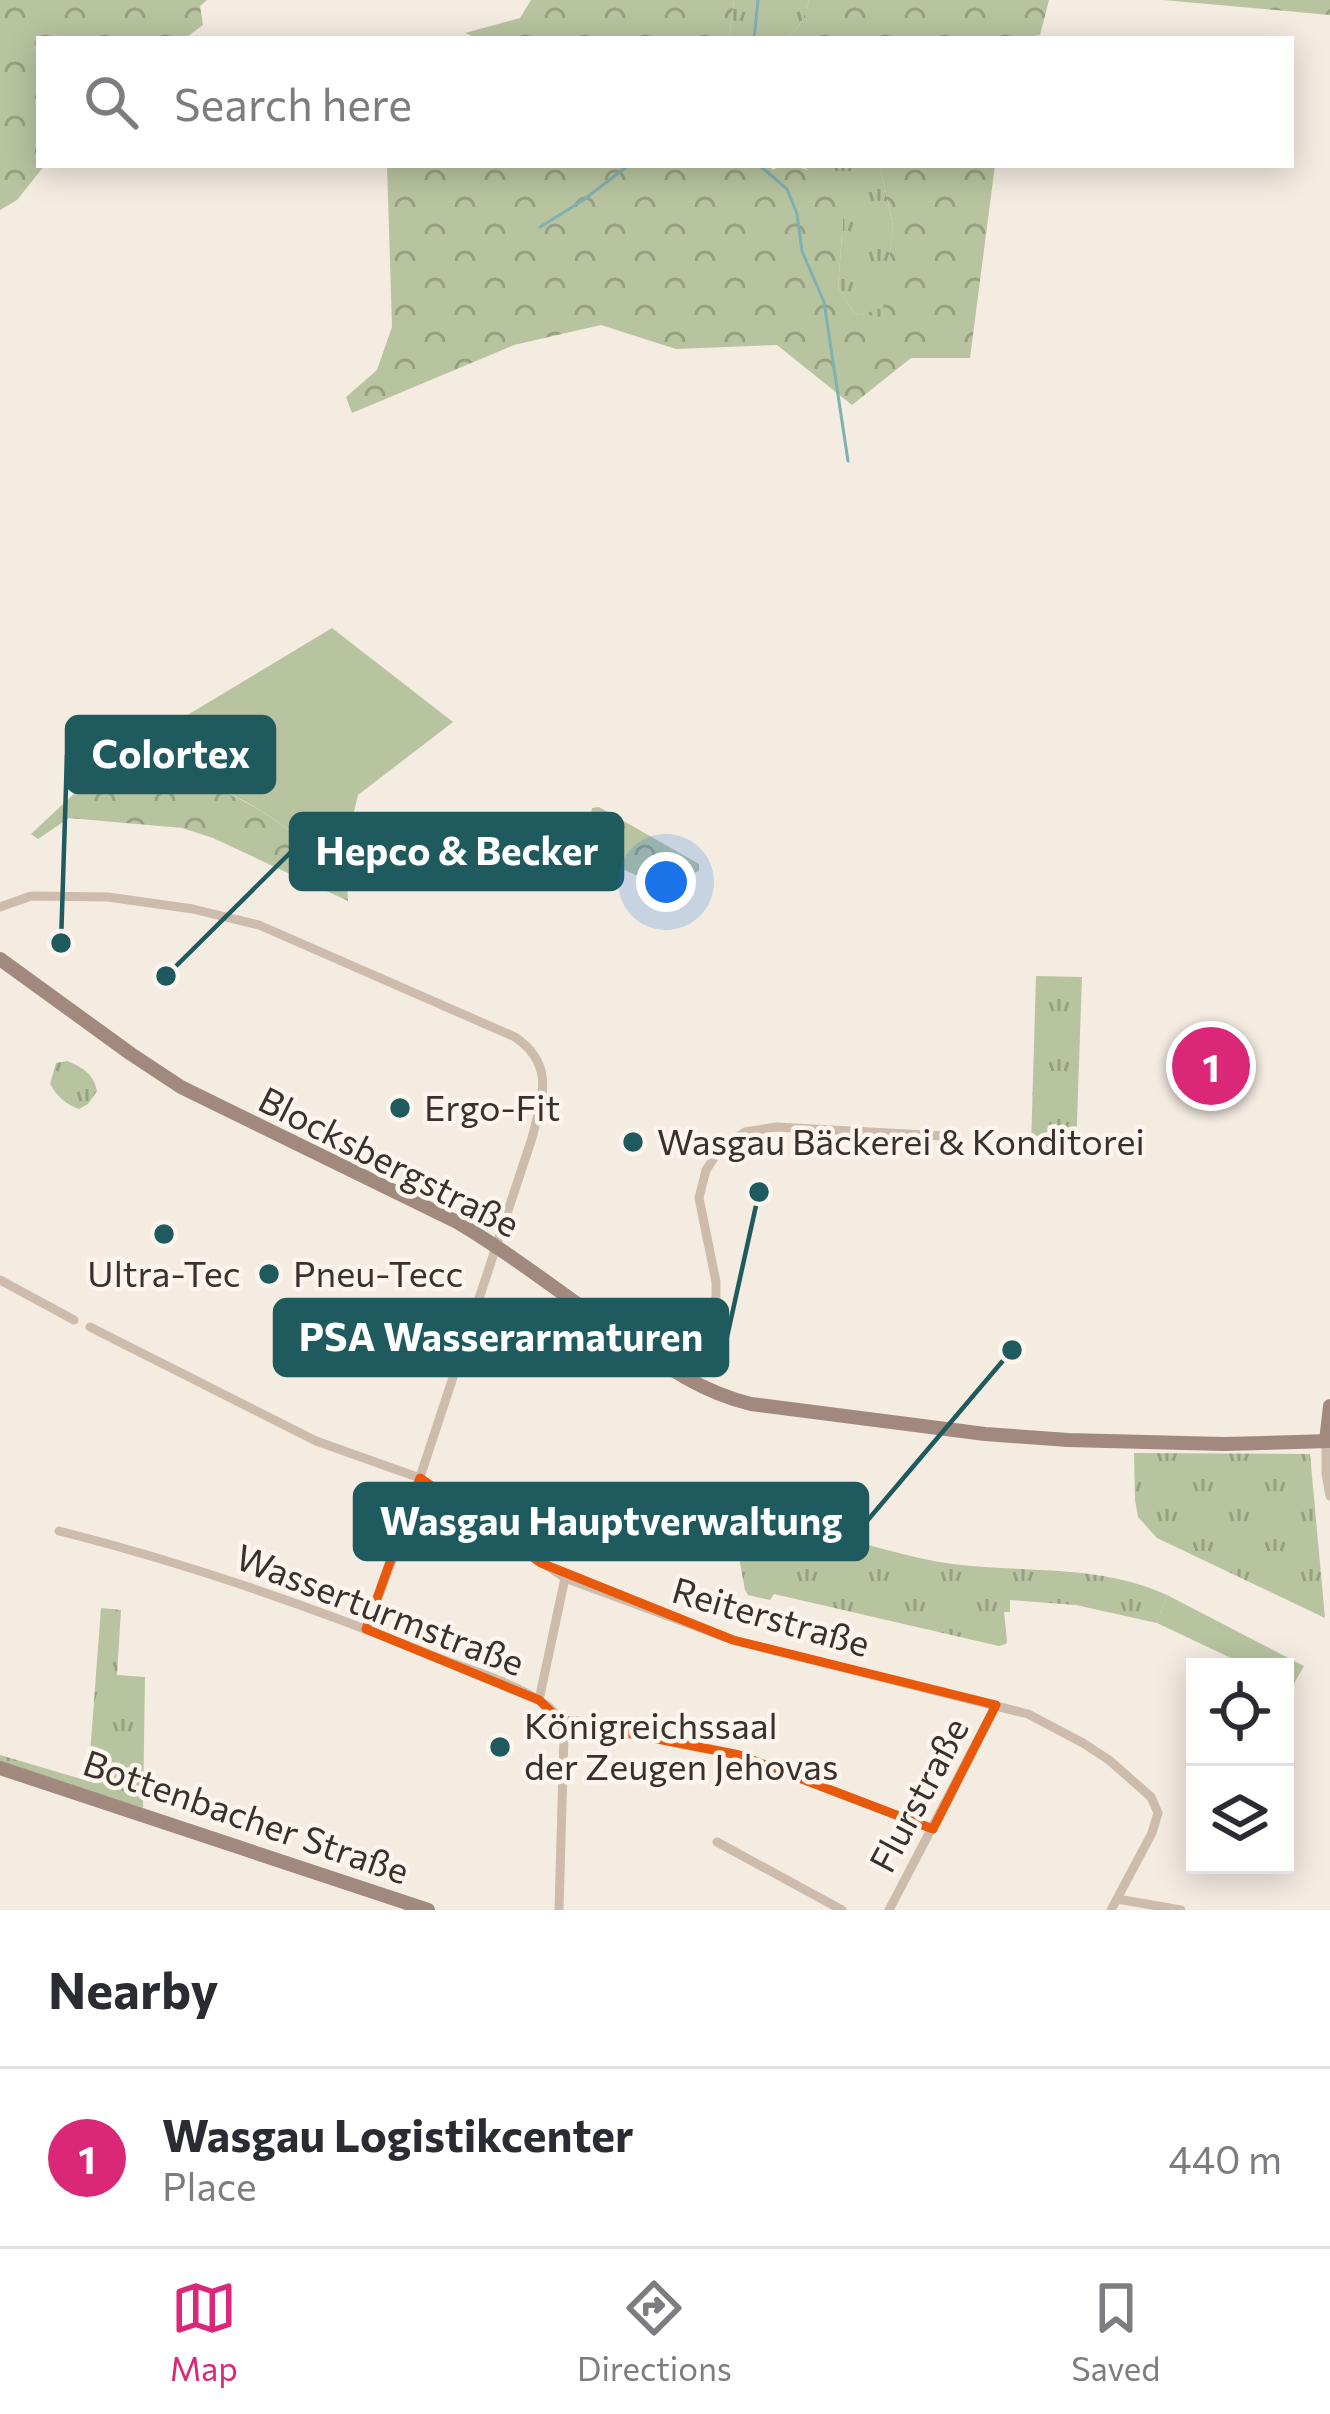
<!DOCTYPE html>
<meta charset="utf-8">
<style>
:root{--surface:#fff;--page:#f2f2f3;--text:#2b2b33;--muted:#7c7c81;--line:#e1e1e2;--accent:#db2777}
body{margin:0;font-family:Commissioner,sans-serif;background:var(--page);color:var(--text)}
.controls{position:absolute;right:36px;bottom:36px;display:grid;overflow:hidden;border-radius:0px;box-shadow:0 6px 30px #0003}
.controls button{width:108px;height:108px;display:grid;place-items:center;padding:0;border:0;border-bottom:3px solid var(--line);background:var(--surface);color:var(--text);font:60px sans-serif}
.you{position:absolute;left:666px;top:882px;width:42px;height:42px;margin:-30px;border:9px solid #fff;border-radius:50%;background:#1a73e8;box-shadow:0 0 0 18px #1a73e833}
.badge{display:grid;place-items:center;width:78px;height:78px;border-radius:50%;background:var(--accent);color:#fff;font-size:39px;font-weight:700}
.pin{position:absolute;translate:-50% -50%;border:6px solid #fff;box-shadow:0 3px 12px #0006}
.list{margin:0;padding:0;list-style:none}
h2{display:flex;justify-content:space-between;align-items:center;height:156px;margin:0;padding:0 48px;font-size:51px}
h2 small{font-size:39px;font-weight:400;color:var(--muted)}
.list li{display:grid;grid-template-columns:78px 1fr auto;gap:36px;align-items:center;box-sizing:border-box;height:180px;padding:0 48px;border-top:3px solid var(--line)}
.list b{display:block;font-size:45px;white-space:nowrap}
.list p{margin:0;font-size:39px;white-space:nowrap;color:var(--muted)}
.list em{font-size:39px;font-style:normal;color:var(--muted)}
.icon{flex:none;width:66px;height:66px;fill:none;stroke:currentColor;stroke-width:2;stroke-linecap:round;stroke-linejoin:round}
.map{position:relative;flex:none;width:1330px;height:1910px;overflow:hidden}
.search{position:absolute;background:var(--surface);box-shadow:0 6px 30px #0003;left:36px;right:36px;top:36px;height:132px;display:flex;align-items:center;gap:30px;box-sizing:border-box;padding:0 42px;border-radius:0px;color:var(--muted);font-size:45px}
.sheet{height:336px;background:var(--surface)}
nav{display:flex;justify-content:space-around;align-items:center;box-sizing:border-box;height:168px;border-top:3px solid var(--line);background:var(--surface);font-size:33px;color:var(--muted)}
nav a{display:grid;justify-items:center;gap:6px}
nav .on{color:var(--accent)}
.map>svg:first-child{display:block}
.grass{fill:url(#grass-tufts)}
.forest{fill:url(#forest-crowns)}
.garden{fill:#b8c4a0}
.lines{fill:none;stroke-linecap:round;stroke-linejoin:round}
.stream{stroke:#7fb0b2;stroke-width:3}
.street{stroke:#cdbbac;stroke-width:9}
.secondary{stroke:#a18a7d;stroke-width:14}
.marked{fill:none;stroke:#e8590c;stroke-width:9;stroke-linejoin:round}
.poi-dot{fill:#1f5a5e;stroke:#fbf5ee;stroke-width:4.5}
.labels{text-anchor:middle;stroke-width:9;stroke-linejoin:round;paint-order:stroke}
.poi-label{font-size:36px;fill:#3b302b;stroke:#fbf5ee;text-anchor:start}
.street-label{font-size:36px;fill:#3b302b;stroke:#fbf5ee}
.leader{fill:none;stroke:#1f5a5e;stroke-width:4.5}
.callout-dot{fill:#1f5a5e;stroke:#fbf5ee;stroke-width:4.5}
.callout{fill:#1f5a5e;stroke:#1f5a5e;stroke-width:4.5}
.callout-label{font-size:39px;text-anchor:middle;font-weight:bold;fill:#fff}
</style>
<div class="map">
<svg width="1330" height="1910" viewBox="0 0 1330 1910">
<defs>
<pattern id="grass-tufts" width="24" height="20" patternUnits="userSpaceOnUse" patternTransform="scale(3)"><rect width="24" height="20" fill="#b8c4a0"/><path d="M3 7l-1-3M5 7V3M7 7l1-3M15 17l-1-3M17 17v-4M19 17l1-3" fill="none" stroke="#97a083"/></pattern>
<pattern id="forest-crowns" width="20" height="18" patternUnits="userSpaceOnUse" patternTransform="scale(3)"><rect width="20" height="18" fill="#b8c4a0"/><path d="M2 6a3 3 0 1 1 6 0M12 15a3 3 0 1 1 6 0" fill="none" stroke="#97a083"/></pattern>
</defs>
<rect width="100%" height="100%" fill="#f4ebe1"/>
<!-- grass -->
<g class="grass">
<path d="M 734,0 L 809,0 L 802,22 L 787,39 L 729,39 Z"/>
<path d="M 801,165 L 880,165 L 893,226 L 883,318 L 854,313 L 838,287 L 843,221 L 811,172 Z"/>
<path d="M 1036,976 L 1082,977 L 1076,1149 L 1031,1147 Z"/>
<path d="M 67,1061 C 83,1068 93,1073 97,1091 L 88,1104 L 79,1109 C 66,1105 57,1096 50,1084 L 56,1063 Z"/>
<path d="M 1134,1453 L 1310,1454 L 1325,1618 L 1157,1538 L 1138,1517 L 1135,1500 Z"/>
<path d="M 833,1536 C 872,1545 913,1559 953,1564 C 1023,1573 1101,1564 1167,1595 L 1157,1623 L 1076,1605 L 1010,1600 L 1010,1612 L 1004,1612 L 1007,1641 L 1006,1644 L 999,1646 L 774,1594 L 770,1600 L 748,1595 L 745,1590 L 736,1541 L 766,1547 L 766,1537 L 830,1547 Z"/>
<path d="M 101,1608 L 121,1610 L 117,1675 L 145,1677 L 143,1808 L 0,1763 L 0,1755 L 88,1781 Z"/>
</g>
<!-- forest -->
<g class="forest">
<path d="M 0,0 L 207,0 L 200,6 L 203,25 L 184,39 L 39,39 L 39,165 L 45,165 L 17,200 L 0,210 Z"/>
<path d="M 531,0 L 734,0 L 729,39 L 478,39 L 465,33 L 520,18 Z"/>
<path d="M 809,0 L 1049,0 L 1040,35 L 1021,39 L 787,39 L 802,22 Z"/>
<path d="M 1163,0 L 1330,0 L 1330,15 Z"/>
<path d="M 387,165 L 770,165 L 772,170 C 795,161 806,172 829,175 L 843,221 L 838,287 L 854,313 L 882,317 L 893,226 L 880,165 L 995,165 L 970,358 L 911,358 L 852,405 L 777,345 L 676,349 L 601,325 L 514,345 L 352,413 L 346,397 L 377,370 L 392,327 Z"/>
<path d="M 123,773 C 151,776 179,778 206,786 C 261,802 303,841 347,876 L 348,901 L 213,838 L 182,828 L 69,818 L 38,839 L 31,834 L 91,778 Z"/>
<path d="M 599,807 L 699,864 L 699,871 L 664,887 L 585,853 L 592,808 Z"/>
</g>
<!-- garden -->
<g class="garden">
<path d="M 332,628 L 453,722 L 358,795 L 340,870 C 298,837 259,801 207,786 C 174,776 137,781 108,763 Z"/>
<path d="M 1167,1595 L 1304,1666 L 1292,1687 L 1285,1684 L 1285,1667 L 1250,1667 L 1157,1623 Z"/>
</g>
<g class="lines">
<!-- stream -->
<g class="stream">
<path d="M 754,39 L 758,0"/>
<path d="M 759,165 L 787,189 L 797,214 L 802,251 L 824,302 L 848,461"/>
<path d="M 540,227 L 582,201 L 629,165"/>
</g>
<!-- street -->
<g class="street">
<path d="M 0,907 L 31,896 L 108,897 L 193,909 L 259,925 L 515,1037 C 556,1065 542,1098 532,1138 L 395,1553 L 366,1629"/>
<path d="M 0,1280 L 74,1320"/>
<path d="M 90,1327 L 316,1441 L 420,1478 L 565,1578 L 733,1640 L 1028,1714 L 1083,1743 L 1109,1760 L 1151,1797 L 1158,1813 L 1152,1833 L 1111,1910"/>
<path d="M 692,1384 L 710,1348 L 716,1316 L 716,1282 L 699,1198 L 706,1170 L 720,1149 L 745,1132 L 776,1127 L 944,1136"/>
<path d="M 1326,1441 L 1326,1474 L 1330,1496"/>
<path d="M 59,1531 C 187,1563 313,1607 436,1657 C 469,1670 516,1683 546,1705 C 557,1713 561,1721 564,1735 L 559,1910"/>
<path d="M 539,1700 L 565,1578"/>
<path d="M 560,1720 L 580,1721 L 739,1755 L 933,1829"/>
<path d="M 717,1842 L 842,1910"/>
<path d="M 1117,1899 L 1181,1910"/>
<path d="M 889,1910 L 996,1705"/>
</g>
<!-- secondary -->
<g class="secondary">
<path d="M 0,959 L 131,1054 L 181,1087 L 457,1222 C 511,1254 561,1293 612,1329 C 657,1360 697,1391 751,1404 L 985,1434 L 1068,1440 L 1224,1444 L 1330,1441"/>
<path d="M 1326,1441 L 1330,1406"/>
<path d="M 0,1768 L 428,1910"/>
</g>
</g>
<!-- marked area -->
<path class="marked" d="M 420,1478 L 541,1563 L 733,1640 L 996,1705 L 933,1829 L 739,1755 L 560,1720 L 539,1700 L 366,1629 Z"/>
<!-- markers -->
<g class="poi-dot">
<circle cx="400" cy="1108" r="12"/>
<circle cx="633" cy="1142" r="12"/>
<circle cx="164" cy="1234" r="12"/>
<circle cx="269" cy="1274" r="12"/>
<circle cx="500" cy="1747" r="12"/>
</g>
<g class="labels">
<!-- poi labels -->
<g class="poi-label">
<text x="424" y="1121">Ergo-Fit</text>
<text x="657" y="1155">Wasgau Bäckerei &amp; Konditorei</text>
<text x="164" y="1287" text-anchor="middle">Ultra-Tec</text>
<text x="293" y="1287">Pneu-Tecc</text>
<text x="524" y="1739">Königreichssaal<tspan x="524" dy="41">der Zeugen Jehovas</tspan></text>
</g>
<!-- street labels -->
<g class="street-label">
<text transform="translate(389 1162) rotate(27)" y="13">Blocksbergstraße</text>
<text transform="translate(380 1610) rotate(21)" y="13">Wasserturmstraße</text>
<text transform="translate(771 1617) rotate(16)" y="13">Reiterstraße</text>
<text transform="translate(919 1795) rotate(-62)" y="13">Flurstraße</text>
<text transform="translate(246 1817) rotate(19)" y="13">Bottenbacher Straße</text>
</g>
</g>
<!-- callouts -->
<path class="leader" d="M61 943L67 755M166 976L291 852M759 1192L727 1337M1012 1350L867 1521"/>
<g class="callout-dot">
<circle cx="61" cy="943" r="12"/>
<circle cx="166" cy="976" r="12"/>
<circle cx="759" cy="1192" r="12"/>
<circle cx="1012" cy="1350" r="12"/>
</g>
<g class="callout">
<rect x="67" y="717" width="207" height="75" rx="12"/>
<rect x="291" y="814" width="331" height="75" rx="12"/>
<rect x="275" y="1300" width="452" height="75" rx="12"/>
<rect x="355" y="1484" width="512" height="75" rx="12"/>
</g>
<g class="callout-label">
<text x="171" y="768">Colortex</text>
<text x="457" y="865">Hepco &amp; Becker</text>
<text x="501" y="1351">PSA Wasserarmaturen</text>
<text x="611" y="1535">Wasgau Hauptverwaltung</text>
</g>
</svg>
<div class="controls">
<button><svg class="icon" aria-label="locate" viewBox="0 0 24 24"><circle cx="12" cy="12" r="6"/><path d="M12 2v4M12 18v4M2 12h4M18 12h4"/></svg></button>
<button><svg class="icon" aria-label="layers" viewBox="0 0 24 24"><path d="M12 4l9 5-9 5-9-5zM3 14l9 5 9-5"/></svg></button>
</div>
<div class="you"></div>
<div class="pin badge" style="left:1211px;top:1066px">1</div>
<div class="search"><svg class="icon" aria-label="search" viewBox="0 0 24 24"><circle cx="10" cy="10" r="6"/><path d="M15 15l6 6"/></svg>Search here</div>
</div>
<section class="sheet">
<h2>Nearby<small></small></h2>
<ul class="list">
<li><span class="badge">1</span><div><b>Wasgau Logistikcenter</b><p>Place</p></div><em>440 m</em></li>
</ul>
</section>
<nav>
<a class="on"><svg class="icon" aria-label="map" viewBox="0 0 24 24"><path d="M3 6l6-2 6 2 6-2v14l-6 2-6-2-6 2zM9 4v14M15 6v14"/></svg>Map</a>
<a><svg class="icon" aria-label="directions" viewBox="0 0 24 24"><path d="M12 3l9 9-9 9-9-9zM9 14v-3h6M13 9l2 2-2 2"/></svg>Directions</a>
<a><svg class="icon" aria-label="saved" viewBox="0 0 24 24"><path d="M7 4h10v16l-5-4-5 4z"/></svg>Saved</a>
</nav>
